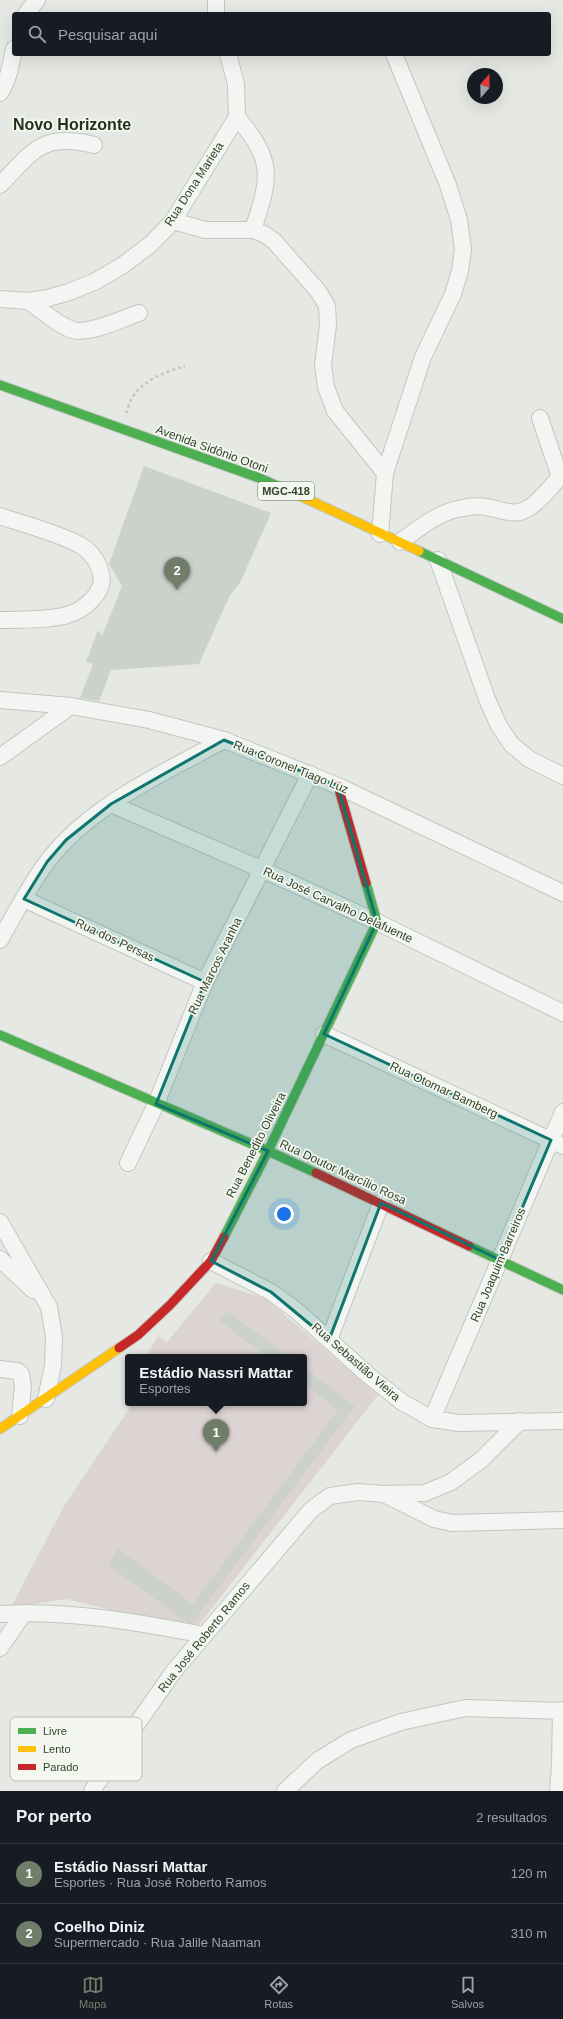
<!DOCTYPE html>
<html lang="pt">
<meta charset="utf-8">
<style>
:root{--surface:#171b24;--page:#242831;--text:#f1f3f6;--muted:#9ea1a6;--line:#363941;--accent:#707d69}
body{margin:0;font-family:Helvetica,sans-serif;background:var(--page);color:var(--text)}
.compass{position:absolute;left:467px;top:68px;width:36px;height:36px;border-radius:50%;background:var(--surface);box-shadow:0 4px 16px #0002;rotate:20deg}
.you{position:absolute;left:284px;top:1214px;width:14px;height:14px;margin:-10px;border:3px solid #fff;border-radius:50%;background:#1a73e8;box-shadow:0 0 0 6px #1a73e833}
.badge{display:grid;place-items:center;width:26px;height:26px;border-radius:50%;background:var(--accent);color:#fff;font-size:13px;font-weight:700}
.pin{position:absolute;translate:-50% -33px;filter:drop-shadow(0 1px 2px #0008)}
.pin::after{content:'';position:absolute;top:21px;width:14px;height:12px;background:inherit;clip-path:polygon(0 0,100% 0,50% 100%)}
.popup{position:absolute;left:125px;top:1354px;width:182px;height:52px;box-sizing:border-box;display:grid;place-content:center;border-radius:4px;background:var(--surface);filter:drop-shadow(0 1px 3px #0005);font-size:13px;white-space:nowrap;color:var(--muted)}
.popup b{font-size:15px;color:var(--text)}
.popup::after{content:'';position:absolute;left:50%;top:100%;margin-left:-8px;border:8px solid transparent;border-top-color:var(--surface)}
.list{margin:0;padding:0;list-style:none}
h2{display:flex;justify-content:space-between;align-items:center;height:52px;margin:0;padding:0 16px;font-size:17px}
h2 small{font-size:13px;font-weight:400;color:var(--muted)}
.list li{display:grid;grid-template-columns:26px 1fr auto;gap:12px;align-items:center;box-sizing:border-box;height:60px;padding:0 16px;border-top:1px solid var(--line)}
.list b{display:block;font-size:15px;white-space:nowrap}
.list p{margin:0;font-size:13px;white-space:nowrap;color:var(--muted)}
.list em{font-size:13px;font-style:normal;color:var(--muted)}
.icon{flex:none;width:22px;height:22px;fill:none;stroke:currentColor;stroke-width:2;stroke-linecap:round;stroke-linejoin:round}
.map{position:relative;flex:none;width:563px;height:1791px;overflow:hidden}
.search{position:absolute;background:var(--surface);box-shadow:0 4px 16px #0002;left:12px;right:12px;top:12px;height:44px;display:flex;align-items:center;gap:10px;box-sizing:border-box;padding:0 14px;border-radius:4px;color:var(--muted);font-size:15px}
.sheet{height:172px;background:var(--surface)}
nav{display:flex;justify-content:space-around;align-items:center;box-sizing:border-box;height:56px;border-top:1px solid var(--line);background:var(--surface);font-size:11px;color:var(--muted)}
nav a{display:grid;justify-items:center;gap:2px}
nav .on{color:var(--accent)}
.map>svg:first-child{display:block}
.green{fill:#dcd3d3}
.building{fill:#cdd1cb}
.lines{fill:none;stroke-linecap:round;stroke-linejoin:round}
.street-casing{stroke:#c3c6c1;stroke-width:18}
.fast-casing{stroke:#c3c6c1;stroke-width:11}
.slow-casing{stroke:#c3c6c1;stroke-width:11}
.jam-casing{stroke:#c3c6c1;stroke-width:11}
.path{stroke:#c2c7c1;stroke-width:2.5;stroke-dasharray:3 3;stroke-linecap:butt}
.street{stroke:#f3f5f2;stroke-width:16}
.fast{stroke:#4caf50;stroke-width:9}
.slow{stroke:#ffc107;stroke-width:9}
.jam{stroke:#c62828;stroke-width:9}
.marked{fill:#0f766e;fill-opacity:0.2;stroke:#0f766e;stroke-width:3;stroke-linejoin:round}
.labels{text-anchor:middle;stroke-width:3.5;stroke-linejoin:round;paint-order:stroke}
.shield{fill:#f3f7f0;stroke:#6b7964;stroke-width:1}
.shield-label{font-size:11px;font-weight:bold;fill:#314328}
.street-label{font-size:12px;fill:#314328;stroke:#f3f7f0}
.district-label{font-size:16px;font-weight:bold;fill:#22331a;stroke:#f3f7f0}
.key{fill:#f3f7f0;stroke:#b9c1b4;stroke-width:1}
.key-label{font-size:11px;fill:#314328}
</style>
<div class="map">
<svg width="563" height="1791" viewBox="0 0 563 1791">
<rect width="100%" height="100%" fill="#e5e8e3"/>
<!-- green -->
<path class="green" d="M 216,1283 L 265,1298 L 378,1395 L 194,1631 L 67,1599 L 11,1607 L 64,1506 L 133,1403 L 304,1403 L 304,1357 L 145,1357 L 158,1336 L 167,1342 Z"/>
<!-- building -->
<g class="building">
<path d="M 144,466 L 271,513 L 240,583 L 230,595 L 199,664 L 111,670 L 99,701 L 80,698 L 93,664 L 86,662 L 98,630 L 102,636 L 122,586 L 109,564 Z"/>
<path d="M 227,1311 L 289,1357 L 268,1357 L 219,1321 Z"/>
<path d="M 304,1368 L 355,1406 L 192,1623 L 187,1622 L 108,1565 L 118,1549 L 193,1604 L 338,1410 L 304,1384 Z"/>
</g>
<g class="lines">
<defs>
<g id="street">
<path d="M 216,0 L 216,14"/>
<path d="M 26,14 L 37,0"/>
<path d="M 0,93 C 9,79 11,64 14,49"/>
<path d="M 237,117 C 275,162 270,177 253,230"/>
<path d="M 0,185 C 33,151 42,132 94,145"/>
<path d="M 173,221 L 205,230 L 253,230 L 264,234 L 274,241 L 318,291 L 327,306 L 328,325 L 323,365 L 326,387 L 335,411 L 385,473"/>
<path d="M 0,299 L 28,301 L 48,298 L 69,292 L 96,281 L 123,265 L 151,244 L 173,221 L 237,117 L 236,84 L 228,54"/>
<path d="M 28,301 C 42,310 57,325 73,330 C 89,335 124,318 139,313"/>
<path d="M 0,516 C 26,525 56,532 80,545 C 92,552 98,561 101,574 C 106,592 83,611 67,615 C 46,621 21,619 0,620"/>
<path d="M 380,534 L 385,473 L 423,357 L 453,294 L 460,271 L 463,249 L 459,220 L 448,185 L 394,54"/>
<path d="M 400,542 C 417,530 437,513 458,509 C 467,507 476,505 486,507 C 500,509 513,517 527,509 C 540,502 550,487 560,477 L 540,418"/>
<path d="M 438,560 L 487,699 L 499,726 L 512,745 L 529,759 L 563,776"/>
<path d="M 0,700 L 71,706 L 149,720 L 224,740 L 338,786 L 563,893"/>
<path d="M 0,757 L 71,706"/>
<path d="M 111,804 L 263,870 L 377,922 L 563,1013"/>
<path d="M 24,899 L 205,982"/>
<path d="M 0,940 C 15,914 29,886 47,862 C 89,806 163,773 224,740"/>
<path d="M 324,1034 L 563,1146"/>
<path d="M 128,1163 L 156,1104 L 205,982 L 310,774"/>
<path d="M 0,1222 L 49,1307 L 54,1337 L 53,1365 L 46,1399"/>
<path d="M 0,1259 L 33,1290"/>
<path d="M 211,1261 L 271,1292 L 297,1311 L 368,1375 L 402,1402 L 432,1419 L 459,1423 L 563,1421"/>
<path d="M 329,1340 L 381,1203"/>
<path d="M 0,1369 L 17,1371 L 21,1374 L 23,1386 L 20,1416"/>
<path d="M 432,1419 L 563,1112"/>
<path d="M 384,1494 L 434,1519 L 452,1523 L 563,1520"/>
<path d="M 0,1614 C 69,1610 137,1622 204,1635"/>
<path d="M 0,1648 L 24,1613"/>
<path d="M 92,1791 L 118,1751 L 174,1671 L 311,1510 L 330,1496 L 358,1492 L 383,1494 L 425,1493 L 451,1482 L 481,1460 L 520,1421"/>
<path d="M 285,1791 L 317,1761 L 351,1740 L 401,1722 L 465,1708 L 563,1711"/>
<path d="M 558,1791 L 560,1765 L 561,1710"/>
</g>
<g id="fast">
<path d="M 0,385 L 262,479 L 294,493"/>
<path d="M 419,551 L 563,619"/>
<path d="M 0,1035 L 268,1151 L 316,1173"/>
<path d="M 224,1237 L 268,1151 L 377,922 L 366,883"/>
<path d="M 469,1246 L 563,1290"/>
</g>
<g id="slow">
<path d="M 294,493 L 419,551"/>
<path d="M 0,1429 L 119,1348"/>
</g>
<g id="jam">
<path d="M 338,786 L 366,883"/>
<path d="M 316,1173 L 469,1246"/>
<path d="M 119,1348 L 138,1335 L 170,1305 L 211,1261 L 224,1237"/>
</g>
</defs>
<!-- street casing -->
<use href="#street" class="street-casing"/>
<!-- fast casing -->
<use href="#fast" class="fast-casing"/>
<!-- slow casing -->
<use href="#slow" class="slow-casing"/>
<!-- jam casing -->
<use href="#jam" class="jam-casing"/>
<!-- path -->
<path class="path" d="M 126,413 C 128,409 129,402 132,398 C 143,380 165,372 185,366"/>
<!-- street -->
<use href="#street" class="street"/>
<!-- fast -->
<use href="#fast" class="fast"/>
<!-- slow -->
<use href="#slow" class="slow"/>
<!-- jam -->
<use href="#jam" class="jam"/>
</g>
<!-- marked area -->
<path class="marked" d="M 224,740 L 338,786 L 377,922 L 324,1034 L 551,1140 L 500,1260 L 381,1203 L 329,1340 L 271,1292 L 211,1261 L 268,1151 L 156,1104 L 205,982 L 24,899 L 47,862 L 66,840 L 111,804 Z"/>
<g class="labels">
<!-- shield labels -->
<rect class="shield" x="258" y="482" width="56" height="18" rx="3"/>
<g class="shield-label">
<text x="286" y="495">MGC-418</text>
</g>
<!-- street labels -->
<g class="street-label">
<text transform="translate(194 184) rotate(-57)" y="4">Rua Dona Marieta</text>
<text transform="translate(212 449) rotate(20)" y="4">Avenida Sidônio Otoni</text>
<text transform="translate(291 767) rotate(22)" y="4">Rua Coronel Tiago Luz</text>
<text transform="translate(338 905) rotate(25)" y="4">Rua José Carvalho Delafuente</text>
<text transform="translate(115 940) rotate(25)" y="4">Rua dos Persas</text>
<text transform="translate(215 966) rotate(-64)" y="4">Rua Marcos Aranha</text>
<text transform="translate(444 1090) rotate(25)" y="4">Rua Otomar Bamberg</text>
<text transform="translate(256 1145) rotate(-63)" y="4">Rua Benedito Oliveira</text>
<text transform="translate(343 1172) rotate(25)" y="4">Rua Doutor Marcílio Rosa</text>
<text transform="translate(498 1265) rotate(-67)" y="4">Rua Joaquim Barreiros</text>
<text transform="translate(356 1362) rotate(41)" y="4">Rua Sebastião Vieira</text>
<text transform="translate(204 1637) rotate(-51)" y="4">Rua José Roberto Ramos</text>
</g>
<!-- district labels -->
<g class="district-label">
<text x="72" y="130">Novo Horizonte</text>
</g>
</g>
<!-- legend -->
<rect x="10" y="1717" width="132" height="64" rx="6" class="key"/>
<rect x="18" y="1728" width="18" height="6" fill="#4caf50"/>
<rect x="18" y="1746" width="18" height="6" fill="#ffc107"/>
<rect x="18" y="1764" width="18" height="6" fill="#c62828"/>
<g class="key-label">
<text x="43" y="1735">Livre</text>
<text x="43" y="1753">Lento</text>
<text x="43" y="1771">Parado</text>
</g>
</svg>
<svg class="compass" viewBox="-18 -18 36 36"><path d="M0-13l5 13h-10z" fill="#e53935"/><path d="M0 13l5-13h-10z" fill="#9ea1a6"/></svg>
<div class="you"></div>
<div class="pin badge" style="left:216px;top:1452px">1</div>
<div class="popup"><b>Estádio Nassri Mattar</b>Esportes</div>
<div class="pin badge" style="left:177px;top:590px">2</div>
<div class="search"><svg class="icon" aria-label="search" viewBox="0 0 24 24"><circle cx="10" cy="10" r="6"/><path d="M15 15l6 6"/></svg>Pesquisar aqui</div>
</div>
<section class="sheet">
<h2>Por perto<small>2 resultados</small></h2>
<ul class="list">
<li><span class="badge">1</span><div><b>Estádio Nassri Mattar</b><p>Esportes · Rua José Roberto Ramos</p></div><em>120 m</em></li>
<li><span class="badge">2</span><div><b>Coelho Diniz</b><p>Supermercado · Rua Jalile Naaman</p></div><em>310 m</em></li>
</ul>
</section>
<nav>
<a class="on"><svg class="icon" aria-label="map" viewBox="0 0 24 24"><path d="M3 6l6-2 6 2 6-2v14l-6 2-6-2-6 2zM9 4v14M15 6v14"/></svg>Mapa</a>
<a><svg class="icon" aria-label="directions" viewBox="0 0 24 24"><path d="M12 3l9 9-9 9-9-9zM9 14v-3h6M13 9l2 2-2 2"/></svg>Rotas</a>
<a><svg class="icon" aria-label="saved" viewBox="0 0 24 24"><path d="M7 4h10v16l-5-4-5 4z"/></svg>Salvos</a>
</nav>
